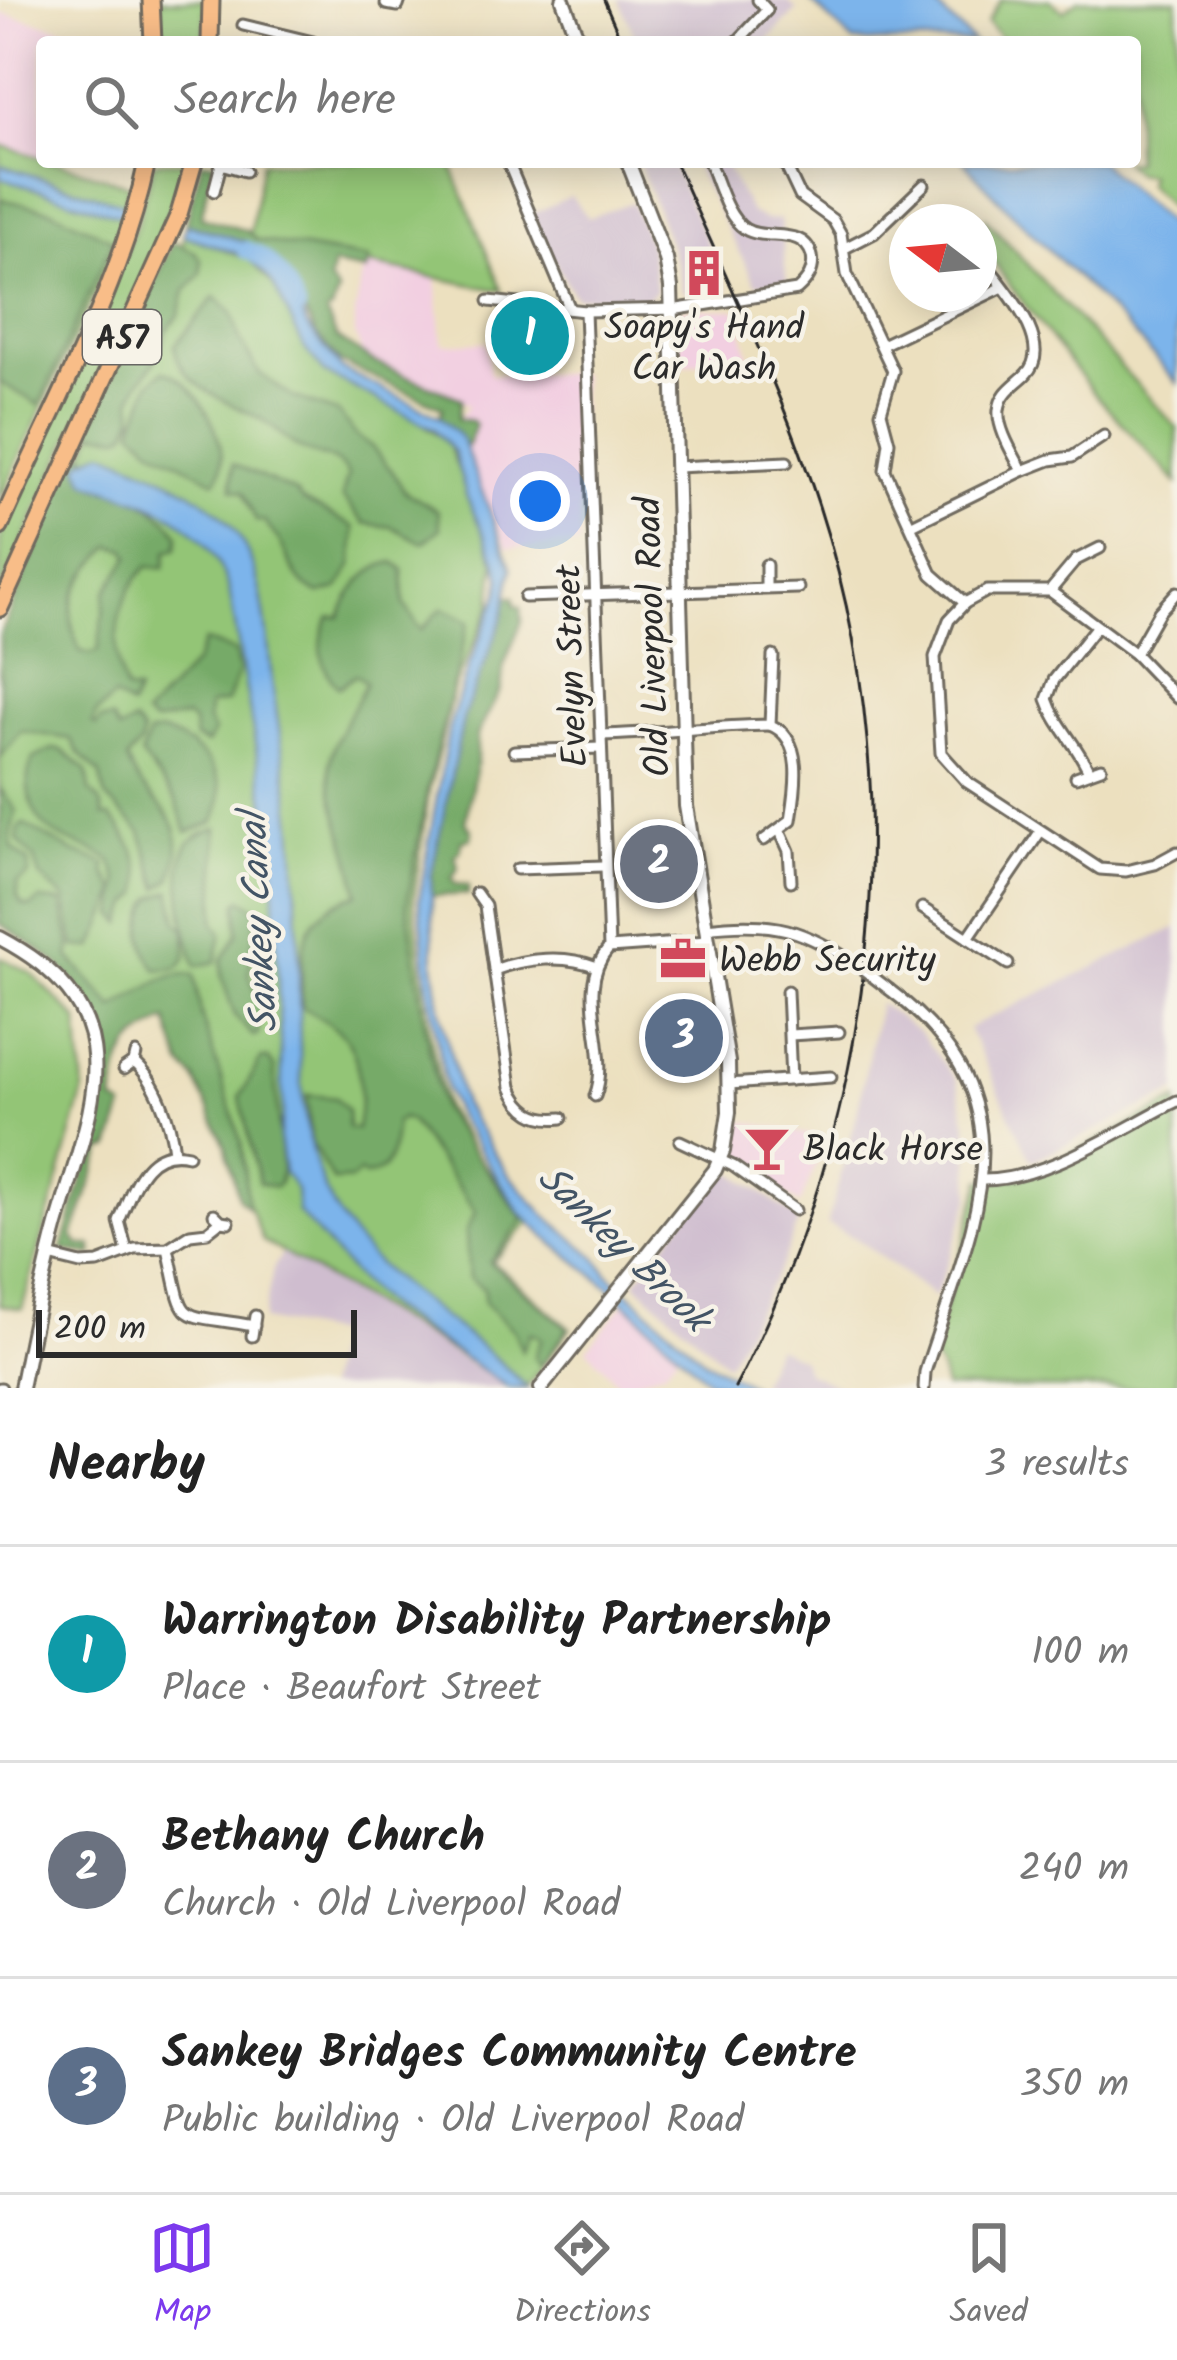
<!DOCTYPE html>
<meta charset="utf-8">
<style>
:root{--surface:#fff;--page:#f6f6f6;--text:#222;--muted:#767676;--line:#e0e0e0;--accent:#7c3aed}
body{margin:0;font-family:Kalam,sans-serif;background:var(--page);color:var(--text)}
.compass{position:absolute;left:889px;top:204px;width:108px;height:108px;border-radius:50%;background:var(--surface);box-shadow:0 6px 30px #0003;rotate:286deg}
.scale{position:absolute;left:36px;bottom:30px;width:321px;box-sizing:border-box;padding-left:12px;border:6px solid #2b2b2b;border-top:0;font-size:33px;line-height:42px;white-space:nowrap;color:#2b2b2b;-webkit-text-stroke:9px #f7f3e8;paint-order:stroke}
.you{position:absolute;left:540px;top:501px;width:42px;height:42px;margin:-30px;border:9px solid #fff;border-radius:50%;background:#1a73e8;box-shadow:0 0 0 18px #1a73e833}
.badge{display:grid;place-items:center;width:78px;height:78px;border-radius:50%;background:var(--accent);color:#fff;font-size:39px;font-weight:700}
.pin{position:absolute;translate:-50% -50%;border:6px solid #fff;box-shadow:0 3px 12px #0006}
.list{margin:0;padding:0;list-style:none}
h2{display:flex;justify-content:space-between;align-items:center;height:156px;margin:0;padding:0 48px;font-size:51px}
h2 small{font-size:39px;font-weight:400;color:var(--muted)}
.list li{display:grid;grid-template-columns:78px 1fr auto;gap:36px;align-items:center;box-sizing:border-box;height:216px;padding:0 48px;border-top:3px solid var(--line)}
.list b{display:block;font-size:45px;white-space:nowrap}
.list p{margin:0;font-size:39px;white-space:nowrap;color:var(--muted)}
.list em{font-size:39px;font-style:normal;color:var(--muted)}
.icon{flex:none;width:66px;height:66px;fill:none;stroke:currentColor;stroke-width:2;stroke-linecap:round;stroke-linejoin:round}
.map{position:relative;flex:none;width:1177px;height:1388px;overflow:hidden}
.search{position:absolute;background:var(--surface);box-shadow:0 6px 30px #0003;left:36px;right:36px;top:36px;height:132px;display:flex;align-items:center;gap:30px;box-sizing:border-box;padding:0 42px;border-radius:12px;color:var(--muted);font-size:45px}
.sheet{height:804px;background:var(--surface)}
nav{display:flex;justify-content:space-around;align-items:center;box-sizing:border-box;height:168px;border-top:3px solid var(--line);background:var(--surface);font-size:33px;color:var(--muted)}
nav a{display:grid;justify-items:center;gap:6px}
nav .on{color:var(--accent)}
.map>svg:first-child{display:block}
.built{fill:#f2cfe1}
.industrial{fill:#cfbdcf}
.green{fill:#93c576;stroke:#5f7850;stroke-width:3}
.forest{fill:#76aa67;stroke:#506a49;stroke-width:3;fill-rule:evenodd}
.water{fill:#7cb4eb;stroke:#54708b;stroke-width:3}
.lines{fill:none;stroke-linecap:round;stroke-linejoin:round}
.river{stroke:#7cb4eb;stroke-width:18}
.minor-casing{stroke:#6f6a5f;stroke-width:15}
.tertiary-casing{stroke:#6f6a5f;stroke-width:18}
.trunk-casing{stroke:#6f6a5f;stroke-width:21}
.minor{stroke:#fff;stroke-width:9}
.tertiary{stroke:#fff;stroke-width:12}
.trunk{stroke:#f8bd88;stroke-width:15}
.rail{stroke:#2b2b2b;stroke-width:3}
.minor-bridge-casing{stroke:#6f6a5f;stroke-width:15;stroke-linecap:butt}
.minor-bridge{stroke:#fff;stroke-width:9}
.labels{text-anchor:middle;stroke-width:9;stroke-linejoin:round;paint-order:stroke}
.shield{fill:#f7f3e8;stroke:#686764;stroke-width:3}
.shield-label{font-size:33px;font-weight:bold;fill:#2b2b2b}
.poi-label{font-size:36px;fill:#2b2b2b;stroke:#f7f3e8;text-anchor:start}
.street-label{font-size:36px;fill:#2b2b2b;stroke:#f7f3e8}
.water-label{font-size:39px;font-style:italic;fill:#435465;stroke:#f7f3e8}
</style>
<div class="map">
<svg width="1177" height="1388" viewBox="0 0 1177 1388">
<rect width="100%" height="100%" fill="#f7f3e8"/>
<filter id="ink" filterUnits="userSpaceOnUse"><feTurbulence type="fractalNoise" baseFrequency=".00833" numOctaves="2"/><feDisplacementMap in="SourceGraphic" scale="24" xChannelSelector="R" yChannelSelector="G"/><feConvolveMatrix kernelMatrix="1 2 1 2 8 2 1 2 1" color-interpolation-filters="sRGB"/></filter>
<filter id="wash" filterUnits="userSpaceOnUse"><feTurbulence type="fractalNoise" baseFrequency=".004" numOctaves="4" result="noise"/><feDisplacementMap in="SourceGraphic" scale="48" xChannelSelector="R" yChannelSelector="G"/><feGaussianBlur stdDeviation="2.7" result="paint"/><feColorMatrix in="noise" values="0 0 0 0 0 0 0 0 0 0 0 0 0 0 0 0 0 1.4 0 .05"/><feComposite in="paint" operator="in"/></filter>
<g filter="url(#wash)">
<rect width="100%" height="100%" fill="#ece0bf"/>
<!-- built -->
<g class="built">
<path d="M 0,13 L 118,42 L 42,42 L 42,158 L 0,145 Z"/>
<path d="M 364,263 L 436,277 L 442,344 L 486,342 L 490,375 L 581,373 L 579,545 L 507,548 L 472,466 L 459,419 L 469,405 L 372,367 L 362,353 L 355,335 L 355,314 Z"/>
<path d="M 679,309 L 736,309 L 749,356 L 680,365 Z"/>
<path d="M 737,1120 L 826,1138 L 800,1205 L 730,1155 Z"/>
<path d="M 628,1299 L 681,1350 L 664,1370 L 621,1386 L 587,1349 Z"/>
</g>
<!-- industrial -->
<g class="industrial">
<path d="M 619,0 L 786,0 L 797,10 L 766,42 L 638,42 Z"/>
<path d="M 639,162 L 671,162 L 729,291 L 683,293 L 677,264 Z"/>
<path d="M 692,162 L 724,162 L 751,213 L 766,220 L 780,219 L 787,283 L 756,284 Z"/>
<path d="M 571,196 L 588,218 L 632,202 L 650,245 L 656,290 L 648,298 L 575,297 L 528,216 Z"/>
<path d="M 1177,927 L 1177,1091 L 1032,1161 L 968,1028 Z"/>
<path d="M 879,1003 L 920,1033 L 957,1081 L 968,1128 L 971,1197 L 935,1297 L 857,1239 L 827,1224 L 856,1119 Z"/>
<path d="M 725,1167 L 799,1219 L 782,1263 L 727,1364 L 635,1283 Z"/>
<path d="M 284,1250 L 508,1388 L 326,1388 L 335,1334 L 263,1320 L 273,1269 Z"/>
<path d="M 776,1346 L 802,1359 L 806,1372 L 841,1388 L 763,1388 L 759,1383 Z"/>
</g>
<!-- green -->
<g class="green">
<path d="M 159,0 L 205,0 L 205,42 L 162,42 Z"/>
<path d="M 1001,0 L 1050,0 L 1063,11 L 1079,0 L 1177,0 L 1177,214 L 1147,184 L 1149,175 L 1135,173 L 1124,162 L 1135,162 L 1135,42 L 1005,42 L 987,23 Z"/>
<path d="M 0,145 L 42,158 L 42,162 L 56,162 L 129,185 L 113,253 L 0,500 Z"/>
<path d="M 154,162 L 188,162 L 151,260 L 0,592 L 0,539 L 136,227 Z"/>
<path d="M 262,162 L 450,162 L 502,291 L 249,240 Z"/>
<path d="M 985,218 L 1177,428 L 1177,483 L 1092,391 L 1008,283 L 984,247 Z"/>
<path d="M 186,235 L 250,260 L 275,287 L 322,366 L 408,413 L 447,441 L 495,562 L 491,606 L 454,687 L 429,791 L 413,901 L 430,1034 L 445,1108 L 477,1157 L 532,1220 L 492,1262 L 570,1328 L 526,1388 L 515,1388 L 263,1241 L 172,1012 L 111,1040 L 66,961 L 0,912 L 0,665 L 24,584 Z"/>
<path d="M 0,957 L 31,973 L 78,1020 L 84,1091 L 22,1309 L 0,1305 Z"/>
<path d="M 1177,1101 L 1177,1388 L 945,1388 L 941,1371 L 931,1355 L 982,1180 L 1023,1177 Z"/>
</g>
<!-- forest -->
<g class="forest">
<path d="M 202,162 L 214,162 L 201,217 L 247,231 L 257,240 L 369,259 L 366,271 L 333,265 L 329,281 L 338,292 L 332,310 L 326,313 L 337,338 L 374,362 L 461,399 L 458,419 L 472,421 L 475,426 L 468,445 L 462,448 L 439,419 L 443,408 L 340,362 L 316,334 L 287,278 L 257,251 L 185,225 Z"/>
<path d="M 0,199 L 51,210 L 113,240 L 39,405 L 0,382 Z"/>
<path d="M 173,242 L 195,252 L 201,259 L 201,274 L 185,291 L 179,315 L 167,330 L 154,363 L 138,384 L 132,400 L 134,417 L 126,433 L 121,436 L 87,432 Z"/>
<path d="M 215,297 L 232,313 L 239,338 L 259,373 L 292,397 L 339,413 L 355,435 L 371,446 L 393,472 L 404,491 L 438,511 L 440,529 L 423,543 L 392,527 L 364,523 L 342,497 L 348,475 C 338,456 318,457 301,449 C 284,440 272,423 255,416 C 227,402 176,383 175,345 Z"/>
<path d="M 163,371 C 196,376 239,456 215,481 L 153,448 L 133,429 L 150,383 Z"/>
<path d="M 76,450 L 88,456 L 83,470 L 89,477 C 121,492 159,503 179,535 L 177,548 L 167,551 L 165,567 L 147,567 C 114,601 109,648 126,691 L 137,692 L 131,707 L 114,697 L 96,714 L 92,723 L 96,726 L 101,720 L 112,719 L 119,731 L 134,723 L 142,732 L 141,743 L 127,759 C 143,808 197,809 171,879 L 159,888 L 141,832 L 106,797 L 100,774 L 78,752 L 71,739 L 21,731 L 0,758 L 0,635 ZM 111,546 L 126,549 L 130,556 L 106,592 L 98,651 L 90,654 L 80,651 C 59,602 77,582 111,546 Z"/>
<path d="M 233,464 L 295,492 L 302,500 L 354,527 L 353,564 L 338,589 L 320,594 C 292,584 292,559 277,538 C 273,532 267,527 265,521 L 256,521 L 243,492 L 232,489 Z"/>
<path d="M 394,562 L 403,569 L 404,604 L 421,630 L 442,608 L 469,621 L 427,791 L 407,904 L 426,1035 L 442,1110 L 524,1220 L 489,1262 L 568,1328 L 541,1366 L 534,1357 L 541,1340 L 538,1335 L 530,1333 L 522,1351 L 514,1331 L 484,1302 L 484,1289 L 469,1278 L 466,1231 L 476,1212 L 410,1121 L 402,1118 L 396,1122 C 392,1145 395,1173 364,1176 L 360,1172 L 351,1180 L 333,1181 L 311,1142 L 307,1095 L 336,1098 L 347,1110 L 348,1128 L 357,1129 C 362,1103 363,1057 343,1035 C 334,1024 315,1015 302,1007 C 302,950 295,914 358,894 C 354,853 325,796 330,762 C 334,736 355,707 366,682 L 356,675 L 339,687 C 319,669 316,639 330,617 L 340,617 C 349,592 366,567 394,562 Z"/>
<path d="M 506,597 L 514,597 L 515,605 L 521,607 L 522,621 L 504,665 L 501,689 L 477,735 L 477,761 L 465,822 L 472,831 L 471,838 L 461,841 L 460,851 L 455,855 L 458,868 L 452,878 L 455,884 L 468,885 L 468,894 L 431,896 L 433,837 L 439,834 L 437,821 L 462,712 Z"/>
<path d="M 204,641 L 235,652 L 239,671 L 227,702 L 209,705 L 208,721 L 214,732 L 207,744 L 195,739 L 193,722 L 186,717 L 153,723 L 145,716 L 195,663 Z"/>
<path d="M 162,732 C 202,745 235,779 214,822 L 187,832 L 176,801 L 141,755 L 149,734 Z"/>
<path d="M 52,749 L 62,750 L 87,771 L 90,791 L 101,803 L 104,816 L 111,817 C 130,839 145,864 140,894 L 130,904 L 123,924 L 115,914 L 119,882 L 111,860 C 77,840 40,841 30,798 C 26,783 27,773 33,759 Z"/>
<path d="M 0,788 L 16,811 L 10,835 L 12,848 L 29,862 L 29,875 L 17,883 L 17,895 L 22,905 L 31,907 L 40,900 L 61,902 L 71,947 L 69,957 L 114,1008 C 139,994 165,970 194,975 L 202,1018 L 241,1141 L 248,1207 L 239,1199 L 225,1145 L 195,1079 L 182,1065 L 167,1020 C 124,1042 121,1054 113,1101 L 124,1108 L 111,1148 L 103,1150 L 73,1236 L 79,1245 L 92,1246 L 92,1255 L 62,1250 C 80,1179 129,1062 85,996 C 65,964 31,944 0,924 Z"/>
<path d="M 24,824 L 73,852 L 106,864 L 105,872 L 117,892 L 93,948 L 75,947 L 65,899 L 40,876 L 34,858 L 17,840 L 19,827 Z"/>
<path d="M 217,828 L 215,923 L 222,933 L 216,962 L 196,966 C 187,940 169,863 191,841 C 198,833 208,831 217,828 Z"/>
<path d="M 171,891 L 178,922 L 185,928 L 186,958 L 178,968 L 157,970 C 141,949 137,920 154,897 Z"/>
<path d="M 242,899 L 253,905 L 257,913 L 249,974 L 261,1005 L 258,1034 L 253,1036 L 235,1016 L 222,978 L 222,960 L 238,933 L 237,903 Z"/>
<path d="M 261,1059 L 268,1059 L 274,1067 L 282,1168 L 279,1183 L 275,1187 L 259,1183 L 240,1097 Z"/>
</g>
<!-- water -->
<g class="water">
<path d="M 809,0 L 930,0 L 973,42 L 854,42 Z"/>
<path d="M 964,162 L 1100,162 L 1177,232 L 1177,383 C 1111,304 1032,239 964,162 Z"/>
<path d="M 0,165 L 124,204 L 121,216 L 0,178 Z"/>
<path d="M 187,224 L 247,242 L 290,287 L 307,326 L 342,369 L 440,417 L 461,437 L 512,569 L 502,620 L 464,715 L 431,876 L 434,964 L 441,1013 L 463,1104 L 508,1174 L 547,1217 L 595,1256 L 609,1275 L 706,1361 L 756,1388 L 733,1388 L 708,1380 L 606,1285 L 548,1239 L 520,1212 L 457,1115 L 446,1089 L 428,987 L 419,900 L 449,728 L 469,665 L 499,593 L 501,579 L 496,561 L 467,498 L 454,452 L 434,429 L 325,373 L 305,349 L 271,280 L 259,268 L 245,256 L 183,235 Z"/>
<path d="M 104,451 C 147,470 207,491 235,531 C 265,573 266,632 272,680 C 278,726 286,771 292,816 C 296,852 296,889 298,925 C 302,1010 291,1107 324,1187 C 363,1281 463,1319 527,1388 L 509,1388 L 389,1308 L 361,1283 L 298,1212 L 296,1190 L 284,1172 L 279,1138 L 283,1113 L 273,849 L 229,589 C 205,515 153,505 86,482 L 79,466 L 82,461 Z"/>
</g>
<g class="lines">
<!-- river -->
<path class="river" d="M 246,250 C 273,259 287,284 297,308"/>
</g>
</g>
<g filter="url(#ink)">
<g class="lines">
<defs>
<g id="minor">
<path d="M 386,4 L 398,6 L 400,0"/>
<path d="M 243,25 L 313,42"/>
<path d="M 737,42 L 767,10 L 758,0"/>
<path d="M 508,162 L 570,309"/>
<path d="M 784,162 L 800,196 L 833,220 L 841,234 L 847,274 L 893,371 L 881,412 L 889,442 L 885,470 L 932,574 L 965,603"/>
<path d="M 214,191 L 221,164 L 245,171"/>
<path d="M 843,249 L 874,233 L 924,185"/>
<path d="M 989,268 C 1007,292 1055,345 1026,374 C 1014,386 1001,392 999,410 C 997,429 1014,455 1022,471"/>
<path d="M 489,301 L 585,311 L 678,309 L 797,290 C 807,281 815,271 812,256 C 804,225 765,242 745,229 C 726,217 718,182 709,162"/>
<path d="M 585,311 L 609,948"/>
<path d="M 882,345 L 1003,287"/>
<path d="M 676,467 L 787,462"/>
<path d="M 912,525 L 1022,471 L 1050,460 L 1072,457 L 1104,436"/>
<path d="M 766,565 L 766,587"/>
<path d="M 1050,591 L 1076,560 L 1100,548"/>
<path d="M 525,597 L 798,588"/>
<path d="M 1135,654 L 1159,612 L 1177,592"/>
<path d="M 1177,698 L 1135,654 L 1050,591 L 987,591 L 965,603 L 949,620 L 935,657 L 941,753 L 967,782 L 1100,869 L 1126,871 L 1155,864 L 1177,852"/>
<path d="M 602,735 C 659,733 713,726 770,725 L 773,656"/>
<path d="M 514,751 L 601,748"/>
<path d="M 1089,772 C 1078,745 1056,726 1047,699 L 1054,680 L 1096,627"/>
<path d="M 1076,777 L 1101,768"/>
<path d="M 780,831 L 789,851 L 791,881"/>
<path d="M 764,840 L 791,820 C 796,789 805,738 770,725"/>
<path d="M 517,869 L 603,866"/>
<path d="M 476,893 L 485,906 L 511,1087 C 521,1111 536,1121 562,1118"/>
<path d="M 922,908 L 1008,964"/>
<path d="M 705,928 C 774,919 803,929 860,967"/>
<path d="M 968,938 L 1040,832"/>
<path d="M 609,948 L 707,941"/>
<path d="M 494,970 C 526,958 565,954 597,967"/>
<path d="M 890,990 C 1041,1104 971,1226 925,1372 L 924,1388"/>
<path d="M 787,991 L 791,1080"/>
<path d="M 790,1035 L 839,1032"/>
<path d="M 134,1062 C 157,1081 171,1123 174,1152"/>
<path d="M 124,1069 L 134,1062 L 136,1054"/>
<path d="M 729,1084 L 831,1077"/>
<path d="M 595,1096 C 613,1049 572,990 609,948"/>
<path d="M 680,1141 L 733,1166 L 795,1210"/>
<path d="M 982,1180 C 1045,1181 1121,1129 1177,1101"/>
<path d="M 214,1214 L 221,1221 L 229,1222"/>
<path d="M 168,1248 C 186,1330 173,1311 254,1326"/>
<path d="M 127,1251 L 119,1221 C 133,1189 145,1145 188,1155"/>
<path d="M 49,1256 L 81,1264 L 98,1263 L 135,1249 L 168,1248 L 190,1234 L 207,1232 L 221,1221"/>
<path d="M 252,1336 L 255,1316"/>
<path d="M 0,1388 L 1,1388"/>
</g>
<g id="tertiary">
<path d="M 563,0 L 579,42"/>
<path d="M 0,938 C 141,1013 92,1103 57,1225 C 42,1279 32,1334 21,1388"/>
<path d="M 541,1388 L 715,1170 L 723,1151 L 729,1112 L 728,1062 L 686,806 L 671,287 L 666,259 L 628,162"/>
</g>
<g id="trunk">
<path d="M 151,0 L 153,42"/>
<path d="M 210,42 L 211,0"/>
<path d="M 0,527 C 52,407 120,291 147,162"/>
<path d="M 0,608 L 179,214 L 194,162"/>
</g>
</defs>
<!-- minor casing -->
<use href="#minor" class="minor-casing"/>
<!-- tertiary casing -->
<use href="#tertiary" class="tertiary-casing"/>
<!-- trunk casing -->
<use href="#trunk" class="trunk-casing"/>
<!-- minor -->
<use href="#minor" class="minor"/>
<!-- tertiary -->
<use href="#tertiary" class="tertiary"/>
<!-- trunk -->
<use href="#trunk" class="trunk"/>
<!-- rail -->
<g class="rail">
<path d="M 604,0 L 622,42"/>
<path d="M 675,162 C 725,275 781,388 819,506 C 914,798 876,1118 735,1388"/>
</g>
<defs>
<path id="minor-bridge" d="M 860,967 L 890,990"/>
</defs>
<!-- minor-bridge casing -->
<use href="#minor-bridge" class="minor-bridge-casing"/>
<!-- minor-bridge -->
<use href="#minor-bridge" class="minor-bridge"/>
</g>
</g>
<!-- icons -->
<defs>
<symbol id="building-bare" viewBox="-9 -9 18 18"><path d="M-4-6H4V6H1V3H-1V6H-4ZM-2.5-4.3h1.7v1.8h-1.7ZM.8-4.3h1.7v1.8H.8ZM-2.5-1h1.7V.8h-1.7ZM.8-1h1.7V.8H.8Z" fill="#d1495b" stroke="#f7f3e8" stroke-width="2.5" paint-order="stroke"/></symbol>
<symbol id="office-bare" viewBox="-9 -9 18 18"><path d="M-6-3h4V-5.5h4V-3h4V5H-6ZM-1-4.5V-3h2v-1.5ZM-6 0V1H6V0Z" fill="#d1495b" stroke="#f7f3e8" stroke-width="2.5" paint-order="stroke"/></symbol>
<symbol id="bar-bare" viewBox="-9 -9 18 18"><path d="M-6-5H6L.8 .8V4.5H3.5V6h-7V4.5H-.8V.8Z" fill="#d1495b" stroke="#f7f3e8" stroke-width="2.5" paint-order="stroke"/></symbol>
</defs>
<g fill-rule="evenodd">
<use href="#building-bare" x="671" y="240" width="66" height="66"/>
<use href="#office-bare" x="650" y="926" width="66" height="66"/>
<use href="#bar-bare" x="734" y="1115" width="66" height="66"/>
</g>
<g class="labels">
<!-- shield labels -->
<rect class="shield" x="83" y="310" width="78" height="54" rx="9"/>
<g class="shield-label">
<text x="122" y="349">A57</text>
</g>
<!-- poi labels -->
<g class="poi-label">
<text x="704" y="339" text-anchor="middle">Soapy's Hand<tspan x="704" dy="41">Car Wash</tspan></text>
<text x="719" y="972">Webb Security</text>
<text x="803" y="1161">Black Horse</text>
</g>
<!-- street labels -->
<g class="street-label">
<text transform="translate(651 637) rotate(-92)" y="13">Old Liverpool Road</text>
<text transform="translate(570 666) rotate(-92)" y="13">Evelyn Street</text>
</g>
<!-- water labels -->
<g class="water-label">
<text transform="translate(257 923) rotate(-93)" y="14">Sankey Canal</text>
<text transform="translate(625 1247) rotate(44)" y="14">Sankey Brook</text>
</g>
</g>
</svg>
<svg class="compass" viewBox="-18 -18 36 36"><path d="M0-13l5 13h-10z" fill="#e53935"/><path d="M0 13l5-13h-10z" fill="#767676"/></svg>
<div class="scale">200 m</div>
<div class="you"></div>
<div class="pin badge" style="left:530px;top:336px;background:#0f9aa8">1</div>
<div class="pin badge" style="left:659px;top:864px;background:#6b7280">2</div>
<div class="pin badge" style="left:684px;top:1038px;background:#5c6f8a">3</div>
<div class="search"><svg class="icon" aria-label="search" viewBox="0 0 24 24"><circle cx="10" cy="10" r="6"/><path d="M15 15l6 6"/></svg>Search here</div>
</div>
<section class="sheet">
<h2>Nearby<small>3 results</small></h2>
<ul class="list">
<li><span class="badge" style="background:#0f9aa8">1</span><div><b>Warrington Disability Partnership</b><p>Place · Beaufort Street</p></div><em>100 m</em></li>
<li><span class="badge" style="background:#6b7280">2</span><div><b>Bethany Church</b><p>Church · Old Liverpool Road</p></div><em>240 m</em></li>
<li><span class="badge" style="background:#5c6f8a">3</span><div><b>Sankey Bridges Community Centre</b><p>Public building · Old Liverpool Road</p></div><em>350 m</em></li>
</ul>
</section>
<nav>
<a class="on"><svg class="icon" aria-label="map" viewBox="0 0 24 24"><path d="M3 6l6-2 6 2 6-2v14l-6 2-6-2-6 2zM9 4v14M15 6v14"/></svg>Map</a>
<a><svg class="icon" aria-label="directions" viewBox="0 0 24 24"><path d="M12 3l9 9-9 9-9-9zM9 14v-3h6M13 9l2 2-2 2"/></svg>Directions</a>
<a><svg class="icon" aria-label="saved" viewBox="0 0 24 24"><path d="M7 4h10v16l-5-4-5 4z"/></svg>Saved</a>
</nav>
